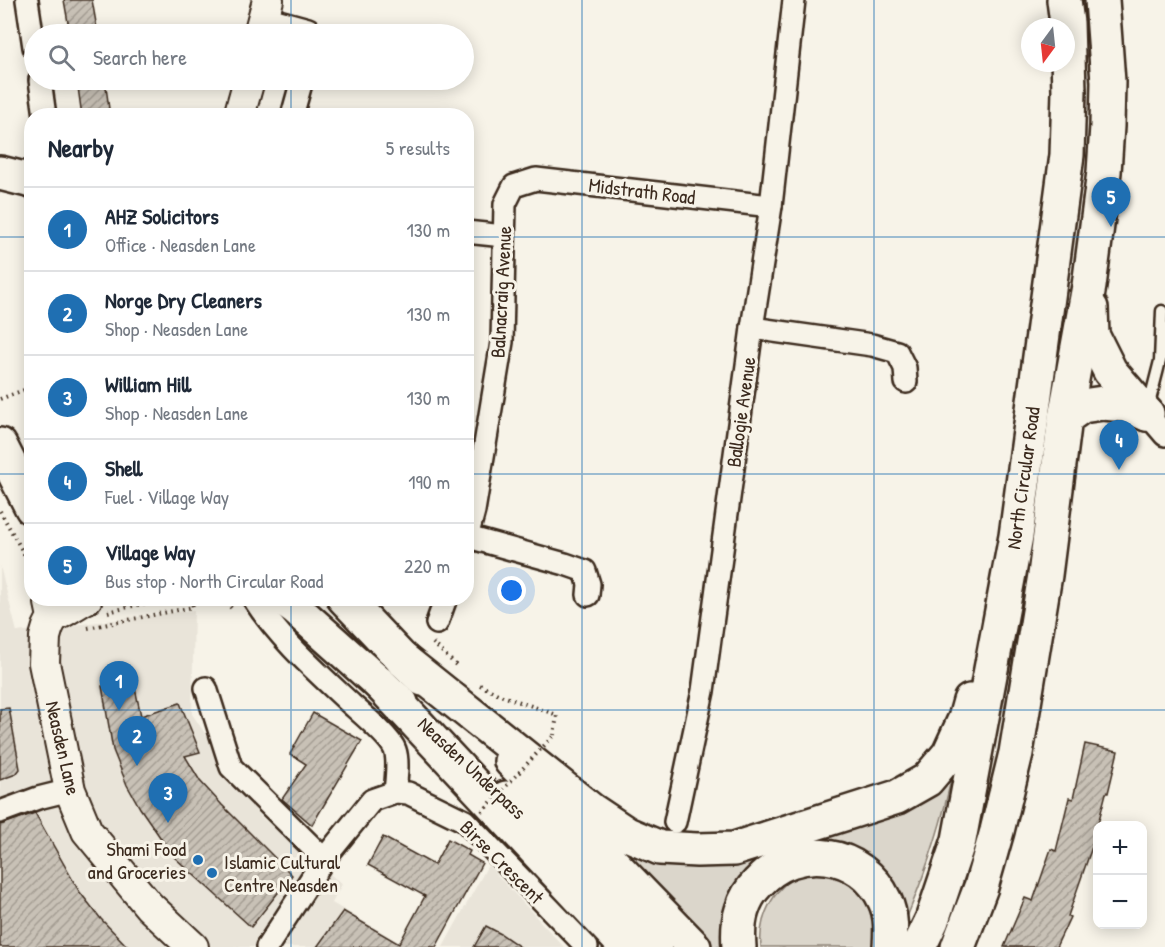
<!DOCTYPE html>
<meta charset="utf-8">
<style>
:root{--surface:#fff;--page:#f6f6f7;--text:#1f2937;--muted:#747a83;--line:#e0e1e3;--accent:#1f6fb2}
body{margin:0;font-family:"Patrick Hand",sans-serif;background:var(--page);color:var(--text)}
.controls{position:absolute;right:18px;bottom:18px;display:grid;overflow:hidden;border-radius:12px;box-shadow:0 3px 15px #0003}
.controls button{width:54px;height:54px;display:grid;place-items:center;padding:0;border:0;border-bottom:2px solid var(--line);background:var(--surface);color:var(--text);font:30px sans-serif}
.compass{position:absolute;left:1021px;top:18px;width:54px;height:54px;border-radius:50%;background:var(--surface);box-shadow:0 3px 15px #0003;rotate:195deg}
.you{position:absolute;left:512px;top:591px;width:21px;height:21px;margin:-15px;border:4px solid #fff;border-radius:50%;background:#1a73e8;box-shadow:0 0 0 9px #1a73e833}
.badge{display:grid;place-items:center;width:39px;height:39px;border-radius:50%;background:var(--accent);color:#fff;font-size:20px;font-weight:700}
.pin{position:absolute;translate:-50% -50px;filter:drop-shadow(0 2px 3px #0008)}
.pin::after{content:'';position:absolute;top:32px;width:21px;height:18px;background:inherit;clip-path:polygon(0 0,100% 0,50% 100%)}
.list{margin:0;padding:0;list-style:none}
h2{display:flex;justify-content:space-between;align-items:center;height:78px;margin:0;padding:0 24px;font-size:26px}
h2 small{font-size:20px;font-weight:400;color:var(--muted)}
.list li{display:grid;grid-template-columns:39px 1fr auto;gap:18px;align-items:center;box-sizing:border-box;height:84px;padding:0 24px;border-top:2px solid var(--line)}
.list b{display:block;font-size:22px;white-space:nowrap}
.list p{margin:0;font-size:20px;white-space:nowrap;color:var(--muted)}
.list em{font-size:20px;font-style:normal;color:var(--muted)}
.icon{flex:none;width:33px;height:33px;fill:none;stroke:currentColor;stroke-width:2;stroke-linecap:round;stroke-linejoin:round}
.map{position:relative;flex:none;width:1165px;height:947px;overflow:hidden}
.search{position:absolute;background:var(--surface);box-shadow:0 3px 15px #0003;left:24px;top:24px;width:450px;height:66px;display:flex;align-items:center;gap:15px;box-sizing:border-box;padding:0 21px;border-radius:33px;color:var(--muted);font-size:22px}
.panel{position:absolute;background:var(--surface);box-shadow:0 3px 15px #0003;left:24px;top:108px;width:450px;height:498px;border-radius:24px}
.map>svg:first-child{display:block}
.built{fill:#e9e4d9}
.green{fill:#dbd6cb;stroke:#8b8074;stroke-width:1.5}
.building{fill:url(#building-hatch);stroke:#3b2a1e;stroke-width:1.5}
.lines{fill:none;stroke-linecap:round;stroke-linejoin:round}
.lane-casing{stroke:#3b2a1e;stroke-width:15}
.street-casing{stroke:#3b2a1e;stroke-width:26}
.secondary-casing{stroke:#3b2a1e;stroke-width:34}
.primary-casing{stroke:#3b2a1e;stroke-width:38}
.highway-casing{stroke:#3b2a1e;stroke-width:38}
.path{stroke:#3b2a1e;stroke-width:4;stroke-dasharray:1.5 4.5;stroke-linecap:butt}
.lane{stroke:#f7f3e8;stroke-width:10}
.street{stroke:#f7f3e8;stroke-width:21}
.secondary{stroke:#f7f3e8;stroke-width:30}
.primary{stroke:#f7f3e8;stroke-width:33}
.highway{stroke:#f7f3e8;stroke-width:33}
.path-bridge{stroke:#3b2a1e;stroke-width:4;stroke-dasharray:1.5 4.5;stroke-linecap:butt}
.grid{fill:none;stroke:#1f6fb2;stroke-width:1.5;stroke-opacity:0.55}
.poi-dot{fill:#1f6fb2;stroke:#f7f3e8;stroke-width:2}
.labels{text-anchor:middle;stroke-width:6;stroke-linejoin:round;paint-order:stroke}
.street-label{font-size:20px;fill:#3b2a1e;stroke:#f7f3e8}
.poi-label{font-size:20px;fill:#3b2a1e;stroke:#f7f3e8;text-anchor:end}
</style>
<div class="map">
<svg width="1165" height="947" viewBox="0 0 1165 947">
<defs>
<pattern id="building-hatch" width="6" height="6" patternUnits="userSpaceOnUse" patternTransform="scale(1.5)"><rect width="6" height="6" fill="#c8c1b6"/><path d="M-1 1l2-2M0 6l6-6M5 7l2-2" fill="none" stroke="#a49d93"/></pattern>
</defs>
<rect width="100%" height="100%" fill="#f7f3e8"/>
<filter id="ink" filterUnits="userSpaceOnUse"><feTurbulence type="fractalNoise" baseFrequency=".0167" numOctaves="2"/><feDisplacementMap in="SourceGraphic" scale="12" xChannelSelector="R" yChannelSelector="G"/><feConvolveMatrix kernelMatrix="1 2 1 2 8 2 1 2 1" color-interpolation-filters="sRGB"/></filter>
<g filter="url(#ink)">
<!-- built -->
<g class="built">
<path d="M 0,566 L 17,632 L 194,610 L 192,714 L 261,817 L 342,884 L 332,903 L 407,947 L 0,947 Z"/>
<path d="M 488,865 L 564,947 L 443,947 Z"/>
</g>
<!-- green -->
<g class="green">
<path d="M 953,770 C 943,821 927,869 907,917 L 900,897 L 794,846 L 727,947 L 711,947 L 626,855 L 630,852 L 645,858 Z"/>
<path d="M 806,871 L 835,871 L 873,899 L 883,947 L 761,947 C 758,915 776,883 806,871 Z"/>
</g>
<!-- building -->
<g class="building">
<path d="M 64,0 L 92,0 L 98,34 L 70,34 Z"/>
<path d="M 77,80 L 105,80 L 110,116 L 82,116 Z"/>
<path d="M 133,679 L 141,716 L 180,703 L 200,752 L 185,756 L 200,781 L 222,805 L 292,875 L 251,927 L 173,856 L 140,808 L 127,785 L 113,750 L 102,686 Z"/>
<path d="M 9,708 L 20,769 L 16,774 L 0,780 L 0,709 Z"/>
<path d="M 313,713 L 362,741 L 312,825 L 282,799 L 306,764 L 290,754 Z"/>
<path d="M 1085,744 L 1118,751 L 1108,793 L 1106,793 L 1092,847 L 1068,916 L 1070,917 L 1056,947 L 1004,947 L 1025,898 L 1033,901 L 1051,849 L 1056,851 L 1069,798 L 1073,799 Z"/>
<path d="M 35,813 L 79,891 L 101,919 L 128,947 L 0,947 L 0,825 Z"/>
<path d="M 383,837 L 434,865 L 448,839 L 470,851 L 468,855 L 482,863 L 436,947 L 317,947 L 343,911 L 399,944 L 425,896 L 368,865 Z"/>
<path d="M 486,926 L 501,934 L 520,947 L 474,947 Z"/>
</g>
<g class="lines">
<defs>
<path id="lane" d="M 1148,408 L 1160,361 L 1162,311"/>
<g id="street">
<path d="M 27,0 L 34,47"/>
<path d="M 264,17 L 308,29 L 309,34"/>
<path d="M 40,80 L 45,116"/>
<path d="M 292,116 L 302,80"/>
<path d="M 466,232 L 504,236"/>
<path d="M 752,328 L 872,345 L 897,352 L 905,368 L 906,382"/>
<path d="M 1147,414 L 1165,435"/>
<path d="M 468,537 L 565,564 L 585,571 L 589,584 L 588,595"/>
<path d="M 466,541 L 474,511 L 502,342 L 505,204 L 514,186 L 536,179 L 771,206"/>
<path d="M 253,598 C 279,639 316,671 351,704 C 361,713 391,738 395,750 C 399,761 396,781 395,792"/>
<path d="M 437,623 L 446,598"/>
<path d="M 206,688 L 231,767 L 324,859"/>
<path d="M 0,812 L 38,798 L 70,790"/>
<path d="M 675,822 L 703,691 L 752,328 L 771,206 L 794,0"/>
<path d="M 267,947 L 324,859 L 372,800 L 395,792 L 408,793 L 465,821 L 587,947"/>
</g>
<g id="secondary">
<path d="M 259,34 L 268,0"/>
<path d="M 239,116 L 249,80"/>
<path d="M 51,598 L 50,603 L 53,617 L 48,627 L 45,637 L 44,663 L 70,790 L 87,831 L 149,906 L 193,947"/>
<path d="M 53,617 C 65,612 75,604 87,598"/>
</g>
<g id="primary">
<path d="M 0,173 L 32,181"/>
<path d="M 0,445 L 32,508"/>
<path d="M 281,598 L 296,609 L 401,703"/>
<path d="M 344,598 L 402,659 L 423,679"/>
<path d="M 511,761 L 596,846 L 694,947"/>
<path d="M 506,798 L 575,864 L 655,947"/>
</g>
<g id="highway">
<path d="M 1091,308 L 1092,335 L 1110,371 L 1147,414"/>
<path d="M 1065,418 L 1082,406 L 1103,403 L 1125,405 L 1147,414"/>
<path d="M 402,659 L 591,810 L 627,834 L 660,848 L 697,850 L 734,849 L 897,797 L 927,780 L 949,754 L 965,719 L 970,701"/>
<path d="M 379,683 L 626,947"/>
<path d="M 739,947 C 738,934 738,922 742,910 C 745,900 751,890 758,883 C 796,841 862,850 885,901 C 892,916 891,932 890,947"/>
<path d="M 919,947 L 932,920 L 959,840 L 1016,536 L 1067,155 L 1069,91 L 1067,23 L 1064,0"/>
<path d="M 958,947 L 981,887 L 997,831 L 1016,753 L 1045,575 L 1065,418 L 1089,286 L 1104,172 L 1107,126 L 1108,82 L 1102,0"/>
</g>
</defs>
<!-- lane casing -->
<use href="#lane" class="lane-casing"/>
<!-- street casing -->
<use href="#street" class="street-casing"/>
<!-- secondary casing -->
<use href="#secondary" class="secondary-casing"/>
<!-- primary casing -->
<use href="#primary" class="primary-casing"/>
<!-- highway casing -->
<use href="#highway" class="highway-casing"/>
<!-- path -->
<g class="path">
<path d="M 0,399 L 24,390 L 32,396"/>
<path d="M 0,511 L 32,568"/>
<path d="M 222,598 L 234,611"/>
<path d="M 108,612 L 166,598"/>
<path d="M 88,628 L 193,607 L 191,598"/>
<path d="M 433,643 L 458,667"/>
<path d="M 480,685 L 500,695 L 557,715 L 554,735"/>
</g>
<!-- lane -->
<use href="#lane" class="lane"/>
<!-- street -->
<use href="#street" class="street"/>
<!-- secondary -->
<use href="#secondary" class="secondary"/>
<!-- primary -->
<use href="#primary" class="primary"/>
<!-- highway -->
<use href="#highway" class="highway"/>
<!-- path-bridge -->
<path class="path-bridge" d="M 482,812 L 554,735"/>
</g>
</g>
<!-- grid -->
<path class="grid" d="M 291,0 L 291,34M 582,0 L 582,947M 874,0 L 874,947M 291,80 L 291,116M 0,237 L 32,237M 466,237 L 1165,237M 0,474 L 32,474M 466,474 L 1165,474M 291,598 L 291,947M 0,710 L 1165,710"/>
<!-- markers -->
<g class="poi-dot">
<circle cx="198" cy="860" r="6"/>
<circle cx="212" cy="873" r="6"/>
</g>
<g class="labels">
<!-- street labels -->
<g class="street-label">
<text transform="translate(642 191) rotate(7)" y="7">Midstrath Road</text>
<text transform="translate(501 292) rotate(-87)" y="7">Balnacraig Avenue</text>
<text transform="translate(741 412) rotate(-82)" y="7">Ballogie Avenue</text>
<text transform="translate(1023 478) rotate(-82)" y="7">North Circular Road</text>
<text transform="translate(63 748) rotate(77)" y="7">Neasden Lane</text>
<text transform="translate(472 768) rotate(43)" y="7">Neasden Underpass</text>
<text transform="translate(502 862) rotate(45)" y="7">Birse Crescent</text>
</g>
<!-- poi labels -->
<g class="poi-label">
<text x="186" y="856">Shami Food<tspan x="186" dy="23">and Groceries</tspan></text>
<text x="224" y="869" text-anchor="start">Islamic Cultural<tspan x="224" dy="23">Centre Neasden</tspan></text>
</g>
</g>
</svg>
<div class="controls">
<button>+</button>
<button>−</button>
</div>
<svg class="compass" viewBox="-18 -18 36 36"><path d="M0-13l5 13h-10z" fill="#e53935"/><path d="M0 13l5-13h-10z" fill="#747a83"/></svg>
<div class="you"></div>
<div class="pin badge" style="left:119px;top:711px">1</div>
<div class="pin badge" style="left:137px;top:766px">2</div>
<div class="pin badge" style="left:168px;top:823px">3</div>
<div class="pin badge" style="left:1119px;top:470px">4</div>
<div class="pin badge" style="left:1111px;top:227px">5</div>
<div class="search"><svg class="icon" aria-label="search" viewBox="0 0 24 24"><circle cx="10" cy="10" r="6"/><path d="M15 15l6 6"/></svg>Search here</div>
<section class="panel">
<h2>Nearby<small>5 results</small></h2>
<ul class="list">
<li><span class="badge">1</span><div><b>AHZ Solicitors</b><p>Office · Neasden Lane</p></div><em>130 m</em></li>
<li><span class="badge">2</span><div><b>Norge Dry Cleaners</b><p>Shop · Neasden Lane</p></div><em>130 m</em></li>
<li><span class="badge">3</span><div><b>William Hill</b><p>Shop · Neasden Lane</p></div><em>130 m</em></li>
<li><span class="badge">4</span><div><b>Shell</b><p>Fuel · Village Way</p></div><em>190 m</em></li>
<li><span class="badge">5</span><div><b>Village Way</b><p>Bus stop · North Circular Road</p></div><em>220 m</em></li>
</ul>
</section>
</div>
